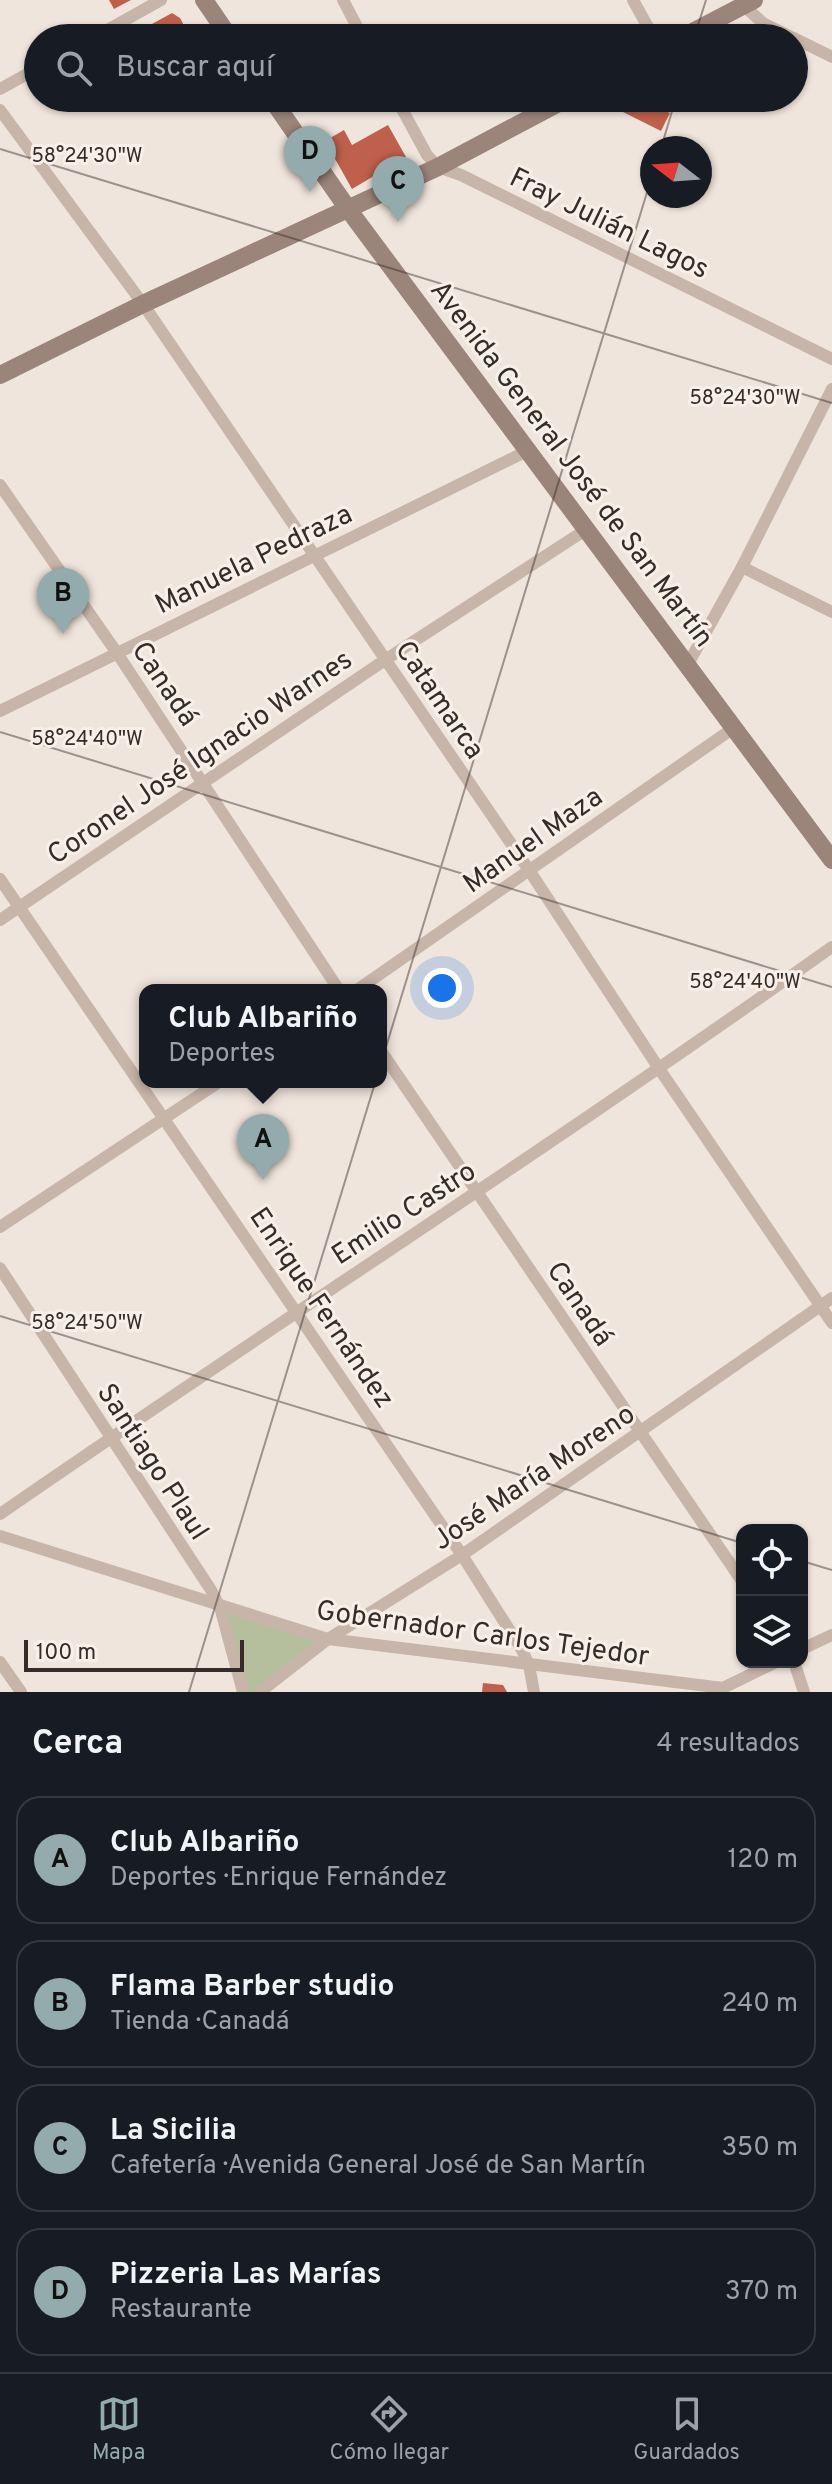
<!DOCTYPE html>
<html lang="es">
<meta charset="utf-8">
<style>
:root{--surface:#171b24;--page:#242831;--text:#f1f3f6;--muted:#9ea1a6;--line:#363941;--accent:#93abad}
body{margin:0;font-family:Overpass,sans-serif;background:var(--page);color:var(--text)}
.controls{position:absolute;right:24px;bottom:24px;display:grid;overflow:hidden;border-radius:16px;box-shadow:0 2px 6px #0004}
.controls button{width:72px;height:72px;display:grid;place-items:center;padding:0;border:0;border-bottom:2px solid var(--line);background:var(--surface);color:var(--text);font:40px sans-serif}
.compass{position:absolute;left:640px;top:136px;width:72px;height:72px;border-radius:50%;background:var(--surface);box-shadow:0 2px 6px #0004;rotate:287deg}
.scale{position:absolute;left:24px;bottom:20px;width:220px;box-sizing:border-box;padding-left:8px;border:4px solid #352b28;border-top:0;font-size:22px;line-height:28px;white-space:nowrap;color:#352b28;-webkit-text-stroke:6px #f8f0e8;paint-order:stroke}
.you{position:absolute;left:442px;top:988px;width:28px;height:28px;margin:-20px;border:6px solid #fff;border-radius:50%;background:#1a73e8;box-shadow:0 0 0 12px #1a73e833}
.badge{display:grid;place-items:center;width:52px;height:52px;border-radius:50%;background:var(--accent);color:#111;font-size:26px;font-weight:700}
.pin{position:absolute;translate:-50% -66px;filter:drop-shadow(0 2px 4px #0008)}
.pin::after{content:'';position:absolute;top:42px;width:28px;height:24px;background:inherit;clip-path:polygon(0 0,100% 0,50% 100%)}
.popup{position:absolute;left:139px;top:984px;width:248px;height:104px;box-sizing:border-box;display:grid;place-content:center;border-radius:16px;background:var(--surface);filter:drop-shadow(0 2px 6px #0005);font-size:26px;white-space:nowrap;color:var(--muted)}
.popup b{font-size:30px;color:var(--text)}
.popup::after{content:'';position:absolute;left:50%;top:100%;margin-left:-16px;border:16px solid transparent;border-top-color:var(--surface)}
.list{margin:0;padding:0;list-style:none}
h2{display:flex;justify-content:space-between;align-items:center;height:104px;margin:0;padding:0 32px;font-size:34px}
h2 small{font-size:26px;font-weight:400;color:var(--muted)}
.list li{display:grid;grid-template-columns:52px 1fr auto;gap:24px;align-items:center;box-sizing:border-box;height:128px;margin:0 16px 16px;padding:0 16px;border:2px solid var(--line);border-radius:24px}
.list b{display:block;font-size:30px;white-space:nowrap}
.list p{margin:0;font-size:26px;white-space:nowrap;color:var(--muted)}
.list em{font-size:26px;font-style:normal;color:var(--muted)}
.icon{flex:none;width:44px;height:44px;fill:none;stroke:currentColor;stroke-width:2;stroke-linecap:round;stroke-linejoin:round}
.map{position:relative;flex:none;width:832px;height:1692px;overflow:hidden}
.search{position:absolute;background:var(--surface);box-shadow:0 2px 6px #0004;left:24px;right:24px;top:24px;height:88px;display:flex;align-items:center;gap:20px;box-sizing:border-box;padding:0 28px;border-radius:44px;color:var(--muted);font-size:30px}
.sheet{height:680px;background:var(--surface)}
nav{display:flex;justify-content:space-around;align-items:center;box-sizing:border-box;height:112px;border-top:2px solid var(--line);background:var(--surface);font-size:22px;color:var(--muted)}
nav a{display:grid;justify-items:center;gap:4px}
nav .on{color:var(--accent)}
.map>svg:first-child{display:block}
.green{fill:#b5be9d}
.building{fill:#be604c}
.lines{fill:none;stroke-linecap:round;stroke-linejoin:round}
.street{stroke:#c8b5a9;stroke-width:12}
.secondary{stroke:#9b847a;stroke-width:18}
.ticks{fill:none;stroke:#352b28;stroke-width:2;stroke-opacity:0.45}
.labels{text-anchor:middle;stroke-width:6;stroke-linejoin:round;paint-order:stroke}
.street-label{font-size:28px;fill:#352b28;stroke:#f8f0e8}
.ticks-label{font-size:20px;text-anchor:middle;fill:#352b28;stroke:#f8f0e8;stroke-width:6;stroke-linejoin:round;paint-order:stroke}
</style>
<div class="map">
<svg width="832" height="1692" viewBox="0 0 832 1692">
<rect width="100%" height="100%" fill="#f0e5dc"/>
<!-- green -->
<path class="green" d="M 220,1607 L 328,1639 L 260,1692 L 243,1692 Z"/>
<!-- building -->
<g class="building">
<path d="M 109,0 L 131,0 L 114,9 Z"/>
<path d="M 172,13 L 180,18 L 186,29 L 170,38 L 159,38 L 152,24 Z"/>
<path d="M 624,98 L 639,98 L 670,113 L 661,131 L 609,105 Z"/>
<path d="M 388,125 L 406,157 L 352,189 L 325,141 L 344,130 L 352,145 Z"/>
<path d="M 483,1683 L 503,1685 L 507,1692 L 482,1692 Z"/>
</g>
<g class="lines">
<!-- street -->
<g class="street">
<path d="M 343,0 L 363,38"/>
<path d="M 633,0 L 654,38"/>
<path d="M 744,6 L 763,23 L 793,38"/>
<path d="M 93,38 L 161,0"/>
<path d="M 794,38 L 832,57"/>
<path d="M 0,89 L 38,68"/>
<path d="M 396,98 L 427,155 L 438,167 L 461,175 L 832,359"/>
<path d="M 0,110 L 143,304 L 529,870 L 660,1070 L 832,1323"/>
<path d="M 0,485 L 117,653 L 339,990"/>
<path d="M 742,567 L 832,612"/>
<path d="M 688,664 L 742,567 L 832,389"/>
<path d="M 0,711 L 529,450"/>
<path d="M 0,879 L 462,1555 L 522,1650 L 529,1665 L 534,1692"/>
<path d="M 0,920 L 385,660 L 587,529"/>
<path d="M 357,990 L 735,727"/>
<path d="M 381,1051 L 742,1581"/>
<path d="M 0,1227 L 219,1082"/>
<path d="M 0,1268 L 211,1590 L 220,1607 L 243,1692"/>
<path d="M 0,1514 C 276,1323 558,1142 832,947"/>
<path d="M 0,1536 L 328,1639 L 723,1688 L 776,1662"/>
<path d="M 802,1649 L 832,1635"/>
<path d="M 0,1662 L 21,1692"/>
<path d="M 794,1662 L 804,1692"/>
<path d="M 260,1692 L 328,1639 L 462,1555 L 832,1298"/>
</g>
<!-- secondary -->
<g class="secondary">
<path d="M 204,0 L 230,38"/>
<path d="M 681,38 L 754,0"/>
<path d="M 271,98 L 348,209 L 832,860"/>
<path d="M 0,375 L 143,304 L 438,167 L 568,98"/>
</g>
</g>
<!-- ticks -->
<path class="ticks" d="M 694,38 L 706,0M 661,148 L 676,98M 0,149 L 832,403M 0,732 L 832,987M 0,1316 L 742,1543M 802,1561 L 832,1570M 189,1692 L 652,176"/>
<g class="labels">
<!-- street labels -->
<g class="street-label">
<text transform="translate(610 222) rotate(26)" y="10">Fray Julián Lagos</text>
<text transform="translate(573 463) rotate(53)" y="10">Avenida General José de San Martín</text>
<text transform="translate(253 558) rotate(-26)" y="10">Manuela Pedraza</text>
<text transform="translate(166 683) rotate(56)" y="10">Canadá</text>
<text transform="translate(441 699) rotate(56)" y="10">Catamarca</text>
<text transform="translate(199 756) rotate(-34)" y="10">Coronel José Ignacio Warnes</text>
<text transform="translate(532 839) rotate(-35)" y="10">Manuel Maza</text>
<text transform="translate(403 1212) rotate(-33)" y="10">Emilio Castro</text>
<text transform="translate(581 1303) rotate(56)" y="10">Canadá</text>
<text transform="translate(323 1307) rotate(56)" y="10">Enrique Fernández</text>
<text transform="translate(154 1461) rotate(57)" y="10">Santiago Plaul</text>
<text transform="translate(533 1476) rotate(-34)" y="10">José María Moreno</text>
<text transform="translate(483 1632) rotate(8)" y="10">Gobernador Carlos Tejedor</text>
</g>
</g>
<g class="ticks-label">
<text x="87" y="162">58°24'30"W</text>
<text x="745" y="404">58°24'30"W</text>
<text x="87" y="745">58°24'40"W</text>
<text x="745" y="988">58°24'40"W</text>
<text x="87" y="1329">58°24'50"W</text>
</g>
</svg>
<div class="controls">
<button><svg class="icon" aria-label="locate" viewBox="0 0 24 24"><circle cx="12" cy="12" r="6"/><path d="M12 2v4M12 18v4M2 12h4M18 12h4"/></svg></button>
<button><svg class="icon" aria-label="layers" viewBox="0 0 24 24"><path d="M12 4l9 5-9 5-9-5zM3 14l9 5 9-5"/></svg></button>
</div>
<svg class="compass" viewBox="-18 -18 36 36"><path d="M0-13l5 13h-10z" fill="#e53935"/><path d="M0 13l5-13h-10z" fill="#9ea1a6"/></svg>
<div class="scale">100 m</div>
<div class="you"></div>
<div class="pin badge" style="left:263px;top:1180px">A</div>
<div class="popup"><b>Club Albariño</b>Deportes</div>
<div class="pin badge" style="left:63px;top:634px">B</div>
<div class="pin badge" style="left:398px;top:222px">C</div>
<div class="pin badge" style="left:310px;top:192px">D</div>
<div class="search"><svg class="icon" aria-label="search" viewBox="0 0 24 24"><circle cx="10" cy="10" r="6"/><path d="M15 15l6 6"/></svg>Buscar aquí</div>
</div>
<section class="sheet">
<h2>Cerca<small>4 resultados</small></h2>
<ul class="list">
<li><span class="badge">A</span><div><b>Club Albariño</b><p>Deportes · Enrique Fernández</p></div><em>120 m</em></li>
<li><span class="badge">B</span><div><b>Flama Barber studio</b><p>Tienda · Canadá</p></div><em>240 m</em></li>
<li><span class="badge">C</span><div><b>La Sicilia</b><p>Cafetería · Avenida General José de San Martín</p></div><em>350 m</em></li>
<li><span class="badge">D</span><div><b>Pizzeria Las Marías</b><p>Restaurante</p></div><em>370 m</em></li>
</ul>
</section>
<nav>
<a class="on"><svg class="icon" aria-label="map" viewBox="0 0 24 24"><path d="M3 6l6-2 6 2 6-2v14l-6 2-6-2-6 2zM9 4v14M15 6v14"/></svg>Mapa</a>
<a><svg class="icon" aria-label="directions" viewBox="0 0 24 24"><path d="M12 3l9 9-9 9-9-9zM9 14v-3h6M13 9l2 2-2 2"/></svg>Cómo llegar</a>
<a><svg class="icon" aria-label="saved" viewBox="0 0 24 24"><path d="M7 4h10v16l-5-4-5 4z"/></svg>Guardados</a>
</nav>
